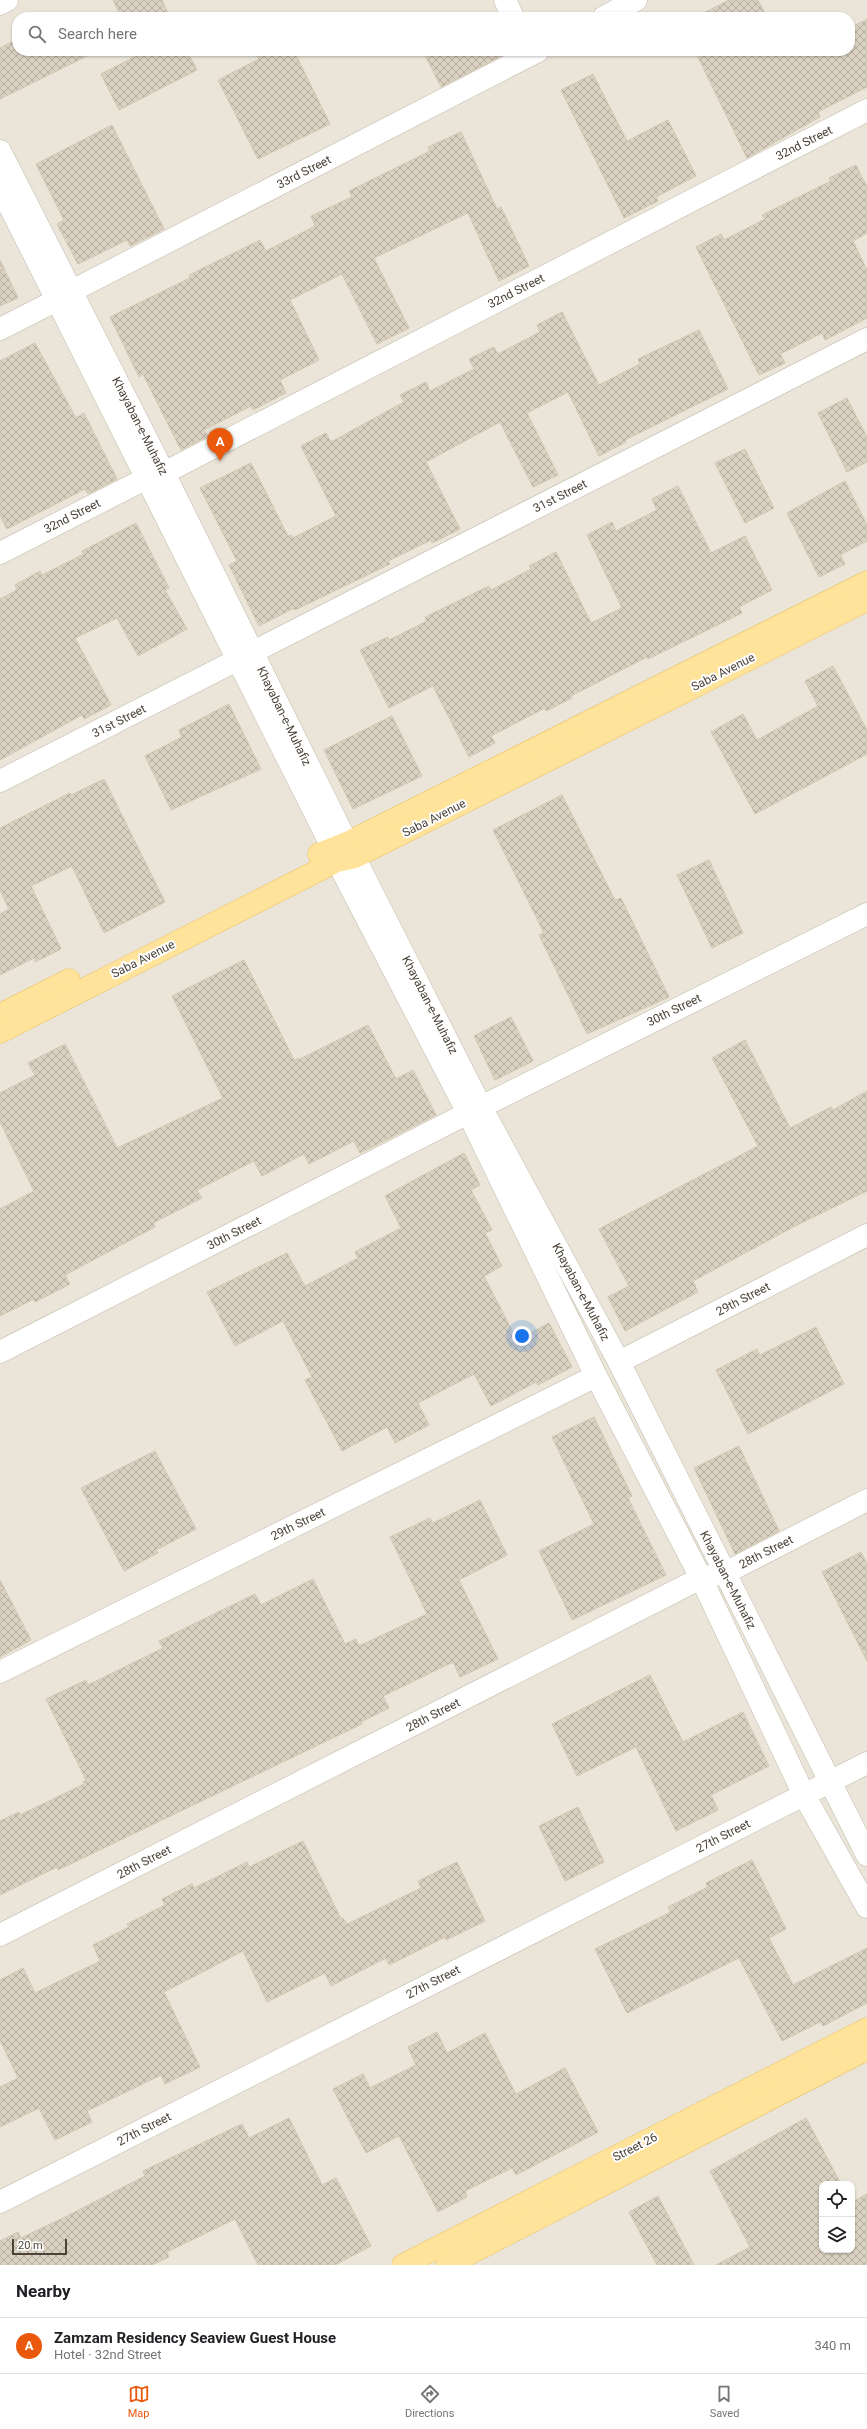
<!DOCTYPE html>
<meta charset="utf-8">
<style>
:root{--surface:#fff;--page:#f2f2f2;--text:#202124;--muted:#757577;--line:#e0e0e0;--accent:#ea580c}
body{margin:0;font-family:Roboto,sans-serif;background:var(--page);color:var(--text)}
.controls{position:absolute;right:12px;bottom:12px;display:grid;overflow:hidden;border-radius:8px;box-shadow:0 1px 3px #0004}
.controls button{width:36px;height:36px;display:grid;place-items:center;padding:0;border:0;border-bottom:1px solid var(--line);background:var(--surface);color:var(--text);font:20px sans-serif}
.scale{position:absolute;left:12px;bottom:10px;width:55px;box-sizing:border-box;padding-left:4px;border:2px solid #4b4338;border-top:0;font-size:11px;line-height:14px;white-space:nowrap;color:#4b4338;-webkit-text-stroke:3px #fff;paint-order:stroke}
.you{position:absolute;left:522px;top:1336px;width:14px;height:14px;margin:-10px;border:3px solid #fff;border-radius:50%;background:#1a73e8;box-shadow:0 0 0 6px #1a73e833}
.badge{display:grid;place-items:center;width:26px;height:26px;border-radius:50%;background:var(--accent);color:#fff;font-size:13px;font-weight:700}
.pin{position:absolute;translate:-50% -33px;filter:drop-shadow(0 1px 2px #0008)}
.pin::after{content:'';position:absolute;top:21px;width:14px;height:12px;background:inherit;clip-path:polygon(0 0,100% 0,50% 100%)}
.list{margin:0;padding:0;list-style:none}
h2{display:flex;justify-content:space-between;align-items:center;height:52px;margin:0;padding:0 16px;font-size:17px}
h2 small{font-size:13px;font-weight:400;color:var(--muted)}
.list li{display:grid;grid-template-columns:26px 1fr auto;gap:12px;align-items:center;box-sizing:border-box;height:56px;padding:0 16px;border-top:1px solid var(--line)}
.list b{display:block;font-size:15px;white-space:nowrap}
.list p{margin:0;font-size:13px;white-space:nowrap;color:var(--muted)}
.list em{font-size:13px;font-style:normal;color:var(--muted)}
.icon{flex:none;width:22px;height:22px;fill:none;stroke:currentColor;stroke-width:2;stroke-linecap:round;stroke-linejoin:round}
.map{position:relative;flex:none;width:867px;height:2265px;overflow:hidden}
.search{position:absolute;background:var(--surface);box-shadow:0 1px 3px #0004;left:12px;right:12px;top:12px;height:44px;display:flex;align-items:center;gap:10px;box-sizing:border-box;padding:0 14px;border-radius:16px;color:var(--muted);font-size:15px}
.sheet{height:108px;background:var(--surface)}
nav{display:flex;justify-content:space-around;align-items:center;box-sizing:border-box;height:56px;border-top:1px solid var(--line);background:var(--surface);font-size:11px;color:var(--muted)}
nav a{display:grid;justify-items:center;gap:2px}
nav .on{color:var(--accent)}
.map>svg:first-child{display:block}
.residential{fill:#eae5d8;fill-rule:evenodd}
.building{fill:url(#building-cross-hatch);stroke:#d3c7b2}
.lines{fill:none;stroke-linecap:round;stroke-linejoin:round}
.minor-casing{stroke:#c2bbac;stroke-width:23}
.major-casing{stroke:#eac264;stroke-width:23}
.minor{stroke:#fff;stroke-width:22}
.major{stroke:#ffe39a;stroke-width:22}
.labels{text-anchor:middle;stroke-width:4;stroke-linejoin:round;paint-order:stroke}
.street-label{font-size:12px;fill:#4b4338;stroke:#fff}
</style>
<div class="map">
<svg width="867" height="2265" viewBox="0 0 867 2265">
<defs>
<pattern id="building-cross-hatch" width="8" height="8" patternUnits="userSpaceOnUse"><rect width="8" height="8" fill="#dbd1c2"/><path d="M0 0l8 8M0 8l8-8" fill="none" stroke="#b4ab9f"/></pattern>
</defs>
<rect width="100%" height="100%" fill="#f6f2eb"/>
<!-- residential -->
<path class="residential" d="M 0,0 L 867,0 L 867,2265 L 0,2265 ZM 17,17 L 850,17 L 850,51 L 17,51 ZM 822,2184 L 852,2184 L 852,2250 L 822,2250 Z"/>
<!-- building -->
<g class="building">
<path d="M 113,0 L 162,0 L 170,17 L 121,17 Z"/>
<path d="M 729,0 L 758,0 L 767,17 L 696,17 Z"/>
<path d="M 867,19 L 867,87 L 818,112 L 820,117 L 747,158 L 695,51 L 850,51 L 850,28 Z"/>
<path d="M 14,41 L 17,51 L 97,51 L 0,99 L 0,48 Z"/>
<path d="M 146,51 L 187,51 L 197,70 L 119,110 L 101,74 Z"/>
<path d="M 267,51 L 294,51 L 330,124 L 258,159 L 218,80 L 259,59 L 257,56 Z"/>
<path d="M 423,51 L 511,51 L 441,87 Z"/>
<path d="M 593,74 L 627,141 L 668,120 L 696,176 L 656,197 L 658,201 L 624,218 L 561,90 Z"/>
<path d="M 112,125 L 164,229 L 130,246 L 127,240 L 78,264 L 57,224 L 64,220 L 36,164 Z"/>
<path d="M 461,132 L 497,209 L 501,207 L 529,266 L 499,281 L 468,213 L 374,258 L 409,328 L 377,344 L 342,274 L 290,300 L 319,360 L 280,380 L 286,393 L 253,410 L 251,406 L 204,430 L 208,436 L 181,450 L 143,374 L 139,377 L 110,317 L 190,278 L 189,275 L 260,240 L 266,251 L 315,226 L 311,216 L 352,197 L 349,191 L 430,151 L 428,147 Z"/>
<path d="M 856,165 L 867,187 L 867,233 L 853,241 L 867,270 L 867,318 L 825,340 L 822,333 L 780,354 L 785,363 L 759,375 L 696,247 L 721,234 L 724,240 L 765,219 L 762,215 L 831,181 L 829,178 Z"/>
<path d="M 0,260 L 18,298 L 0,306 Z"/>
<path d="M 562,312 L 599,385 L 640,364 L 638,359 L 699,330 L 728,389 L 625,440 L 626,442 L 599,456 L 568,392 L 527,413 L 558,475 L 533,487 L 500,422 L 426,462 L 460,529 L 432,543 L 431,540 L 388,561 L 390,564 L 295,610 L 294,608 L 259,626 L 229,565 L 237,561 L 200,488 L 251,463 L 288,536 L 291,535 L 293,538 L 336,516 L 301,446 L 326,433 L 331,442 L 404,402 L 400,395 L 426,382 L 430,391 L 474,369 L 469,359 L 494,347 L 498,354 L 540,332 L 537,325 Z"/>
<path d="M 35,343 L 76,418 L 84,413 L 117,479 L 88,494 L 85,489 L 7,529 L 0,516 L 0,361 Z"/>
<path d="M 847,398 L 867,437 L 867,462 L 847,472 L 818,413 Z"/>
<path d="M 745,449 L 774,508 L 745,523 L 715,463 Z"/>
<path d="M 845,481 L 867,525 L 867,541 L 840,555 L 845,564 L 819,577 L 787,513 Z"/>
<path d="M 678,486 L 711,553 L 745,536 L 772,590 L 739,607 L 742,613 L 648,659 L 647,657 L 571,696 L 572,698 L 546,711 L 545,708 L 491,736 L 495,743 L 469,757 L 433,686 L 389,708 L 360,650 L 388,637 L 389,640 L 427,621 L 425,617 L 489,586 L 491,590 L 531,569 L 529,566 L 556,552 L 591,623 L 622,608 L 587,535 L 612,522 L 616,531 L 657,510 L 652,499 Z"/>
<path d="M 136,523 L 169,588 L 165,590 L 187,629 L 138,656 L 117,618 L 75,638 L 111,705 L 84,719 L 82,715 L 0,760 L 0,599 L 17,590 L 15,585 L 40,571 L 42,575 L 84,554 L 82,551 Z"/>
<path d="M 833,666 L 867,730 L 867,754 L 755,814 L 711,732 L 743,714 L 757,740 L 818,706 L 805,681 Z"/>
<path d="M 229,704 L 261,769 L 171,810 L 145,756 L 182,737 L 179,730 Z"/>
<path d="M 392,716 L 422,776 L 353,809 L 324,750 Z"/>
<path d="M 104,779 L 165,902 L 104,933 L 72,866 L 31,886 L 61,949 L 35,962 L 34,958 L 0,975 L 0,914 L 9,909 L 0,890 L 0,828 L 70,793 L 71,795 Z"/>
<path d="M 562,795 L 615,900 L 621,898 L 669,997 L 587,1034 L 539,935 L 544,933 L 493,830 Z"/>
<path d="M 709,860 L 743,933 L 712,948 L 677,875 Z"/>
<path d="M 244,960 L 294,1060 L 298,1058 L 298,1060 L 368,1025 L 396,1079 L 413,1070 L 436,1115 L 360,1153 L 354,1141 L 309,1164 L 304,1154 L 262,1176 L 254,1161 L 197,1190 L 202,1198 L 153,1223 L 155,1227 L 65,1275 L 70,1284 L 35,1302 L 34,1299 L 0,1316 L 0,1209 L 34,1191 L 0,1122 L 0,1093 L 35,1075 L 28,1063 L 65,1044 L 117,1148 L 223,1098 L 172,996 Z"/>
<path d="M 511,1017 L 533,1061 L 495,1080 L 474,1036 Z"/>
<path d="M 745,1040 L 790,1128 L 831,1107 L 833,1110 L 867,1091 L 867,1191 L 797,1225 L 693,1281 L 698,1292 L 625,1331 L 608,1297 L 629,1286 L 599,1229 L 758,1146 L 712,1058 Z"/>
<path d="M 464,1153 L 480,1185 L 471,1190 L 492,1230 L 485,1233 L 502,1266 L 484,1276 L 517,1340 L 549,1323 L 572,1367 L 538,1385 L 536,1382 L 491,1406 L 474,1374 L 418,1403 L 429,1425 L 395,1443 L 387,1427 L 342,1451 L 305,1380 L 312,1377 L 283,1321 L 235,1346 L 207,1292 L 287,1253 L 305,1286 L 358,1258 L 355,1252 L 401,1228 L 385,1196 Z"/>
<path d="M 816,1327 L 844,1384 L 748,1434 L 716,1370 L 757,1349 L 760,1355 Z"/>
<path d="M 594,1417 L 632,1496 L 628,1498 L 666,1575 L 572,1620 L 539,1551 L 594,1524 L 552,1437 Z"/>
<path d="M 739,1446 L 779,1531 L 735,1554 L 694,1468 Z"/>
<path d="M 155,1451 L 196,1529 L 156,1550 L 158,1553 L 124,1571 L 81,1488 Z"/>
<path d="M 480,1500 L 507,1555 L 459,1580 L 498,1659 L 460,1677 L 453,1662 L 383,1696 L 389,1708 L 361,1722 L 362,1724 L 58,1870 L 57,1867 L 0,1895 L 0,1821 L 19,1812 L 20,1815 L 84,1784 L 83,1782 L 86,1780 L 46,1699 L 86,1680 L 88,1685 L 163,1648 L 159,1641 L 255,1594 L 261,1605 L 313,1579 L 345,1644 L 356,1639 L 359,1646 L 427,1614 L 390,1537 L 430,1518 L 433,1523 Z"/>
<path d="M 861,1552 L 867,1564 L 867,1661 L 822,1572 Z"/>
<path d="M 0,1580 L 31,1640 L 0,1657 Z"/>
<path d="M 650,1675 L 683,1742 L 743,1712 L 769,1766 L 711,1795 L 718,1810 L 676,1831 L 636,1747 L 577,1776 L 552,1724 Z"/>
<path d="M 578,1807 L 604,1862 L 565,1881 L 539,1826 Z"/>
<path d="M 303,1841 L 341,1919 L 343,1918 L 347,1924 L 421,1888 L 418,1881 L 457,1862 L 485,1921 L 446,1940 L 445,1937 L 389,1965 L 386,1958 L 331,1986 L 325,1973 L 267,2002 L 243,1951 L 164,1992 L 200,2067 L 165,2084 L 161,2075 L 87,2111 L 92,2122 L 55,2140 L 39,2108 L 0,2127 L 0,2087 L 18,2078 L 0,2040 L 0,1980 L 23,1968 L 35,1993 L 100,1961 L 93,1945 L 129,1927 L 127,1924 L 165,1905 L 162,1899 L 192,1884 L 194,1888 L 247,1862 L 249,1867 Z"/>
<path d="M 752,1860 L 786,1929 L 769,1938 L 793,1985 L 867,1948 L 867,2003 L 823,2026 L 820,2022 L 782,2041 L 739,1958 L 627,2013 L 595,1949 L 671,1912 L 668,1907 L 708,1887 L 706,1883 Z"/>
<path d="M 437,2032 L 447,2053 L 485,2033 L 516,2094 L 565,2068 L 598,2132 L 516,2175 L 512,2168 L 465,2191 L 467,2197 L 438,2212 L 399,2136 L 366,2153 L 333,2089 L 363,2074 L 370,2088 L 416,2065 L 408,2047 Z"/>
<path d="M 289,2118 L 322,2185 L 336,2178 L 371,2246 L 335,2265 L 258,2265 L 235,2219 L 167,2252 L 169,2257 L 152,2265 L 0,2265 L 0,2241 L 18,2232 L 21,2238 L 65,2217 L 145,2176 L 143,2171 L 242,2124 L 249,2138 Z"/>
<path d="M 806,2118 L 841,2184 L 822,2184 L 822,2250 L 852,2250 L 852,2202 L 867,2194 L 867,2265 L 716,2265 L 750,2247 L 710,2171 Z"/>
<path d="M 658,2196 L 694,2265 L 657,2265 L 629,2212 Z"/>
</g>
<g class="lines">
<defs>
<g id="minor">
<path d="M 505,0 L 513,17"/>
<path d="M 0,4 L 7,0"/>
<path d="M 604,17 L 636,0"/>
<path d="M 0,151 L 164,473 L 347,843 L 481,1107 L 619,1362 L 867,1855"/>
<path d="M 0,187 L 332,847 L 337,861 L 468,1113 L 596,1376 L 701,1578 L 804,1795 L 867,1907"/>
<path d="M 70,292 L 538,51"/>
<path d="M 0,329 L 57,300"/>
<path d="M 164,473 L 867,110"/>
<path d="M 0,553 L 145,479"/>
<path d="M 253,652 L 867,339"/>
<path d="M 0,781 L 237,660"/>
<path d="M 481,1107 L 867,914"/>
<path d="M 0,1352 L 468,1113"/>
<path d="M 619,1362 L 867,1235"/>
<path d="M 0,1672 L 596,1376"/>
<path d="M 0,1935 L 701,1578 L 725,1573 L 867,1500"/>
<path d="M 0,2202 L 867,1763"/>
</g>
<g id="major">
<path d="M 319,854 L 347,843 L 867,582"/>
<path d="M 0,1015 L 69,980"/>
<path d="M 0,1032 L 337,861 L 355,857 L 867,600"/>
<path d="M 403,2265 L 867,2029"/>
<path d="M 447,2265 L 867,2049"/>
</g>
</defs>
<!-- minor casing -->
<use href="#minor" class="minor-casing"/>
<!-- major casing -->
<use href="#major" class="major-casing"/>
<!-- minor -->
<use href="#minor" class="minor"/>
<!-- major -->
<use href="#major" class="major"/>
</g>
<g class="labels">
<!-- street labels -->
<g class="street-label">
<text transform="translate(804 143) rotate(-27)" y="4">32nd Street</text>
<text transform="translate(304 172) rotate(-27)" y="4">33rd Street</text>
<text transform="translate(516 291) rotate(-27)" y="4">32nd Street</text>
<text transform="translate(140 426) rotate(63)" y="4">Khayaban-e-Muhafiz</text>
<text transform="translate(560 496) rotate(-27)" y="4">31st Street</text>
<text transform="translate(72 516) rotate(-27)" y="4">32nd Street</text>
<text transform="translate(723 672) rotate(-27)" y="4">Saba Avenue</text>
<text transform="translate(284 716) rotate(64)" y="4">Khayaban-e-Muhafiz</text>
<text transform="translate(119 721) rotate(-27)" y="4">31st Street</text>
<text transform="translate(434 818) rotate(-27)" y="4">Saba Avenue</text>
<text transform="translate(143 959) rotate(-27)" y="4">Saba Avenue</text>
<text transform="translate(430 1005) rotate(63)" y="4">Khayaban-e-Muhafiz</text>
<text transform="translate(674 1010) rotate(-26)" y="4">30th Street</text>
<text transform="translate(234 1233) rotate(-27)" y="4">30th Street</text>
<text transform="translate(581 1292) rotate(62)" y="4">Khayaban-e-Muhafiz</text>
<text transform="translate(743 1299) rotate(-27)" y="4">29th Street</text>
<text transform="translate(298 1524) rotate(-26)" y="4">29th Street</text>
<text transform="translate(766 1552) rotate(-27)" y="4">28th Street</text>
<text transform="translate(728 1580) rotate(63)" y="4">Khayaban-e-Muhafiz</text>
<text transform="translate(433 1715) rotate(-27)" y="4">28th Street</text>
<text transform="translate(723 1836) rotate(-27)" y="4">27th Street</text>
<text transform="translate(144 1862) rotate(-27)" y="4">28th Street</text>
<text transform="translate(433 1982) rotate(-27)" y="4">27th Street</text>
<text transform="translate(144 2129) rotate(-27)" y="4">27th Street</text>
<text transform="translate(635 2147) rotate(-27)" y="4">Street 26</text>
</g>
</g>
</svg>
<div class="controls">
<button><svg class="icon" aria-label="locate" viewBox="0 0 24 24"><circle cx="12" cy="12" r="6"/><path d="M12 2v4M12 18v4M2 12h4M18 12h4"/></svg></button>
<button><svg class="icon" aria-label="layers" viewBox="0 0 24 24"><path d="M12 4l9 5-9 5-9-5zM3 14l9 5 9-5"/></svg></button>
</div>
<div class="scale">20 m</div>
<div class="you"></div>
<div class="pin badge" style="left:220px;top:461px">A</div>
<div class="search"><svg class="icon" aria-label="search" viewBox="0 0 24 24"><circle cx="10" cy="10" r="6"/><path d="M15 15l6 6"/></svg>Search here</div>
</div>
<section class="sheet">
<h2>Nearby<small></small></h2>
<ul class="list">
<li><span class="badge">A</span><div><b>Zamzam Residency Seaview Guest House</b><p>Hotel · 32nd Street</p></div><em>340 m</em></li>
</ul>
</section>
<nav>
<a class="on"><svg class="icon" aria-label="map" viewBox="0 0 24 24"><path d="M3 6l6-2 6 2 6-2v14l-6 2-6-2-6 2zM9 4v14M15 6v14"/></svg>Map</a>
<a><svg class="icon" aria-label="directions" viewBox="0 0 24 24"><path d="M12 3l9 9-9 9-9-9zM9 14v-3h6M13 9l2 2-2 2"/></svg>Directions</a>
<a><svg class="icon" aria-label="saved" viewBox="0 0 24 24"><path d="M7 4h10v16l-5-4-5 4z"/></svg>Saved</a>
</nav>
